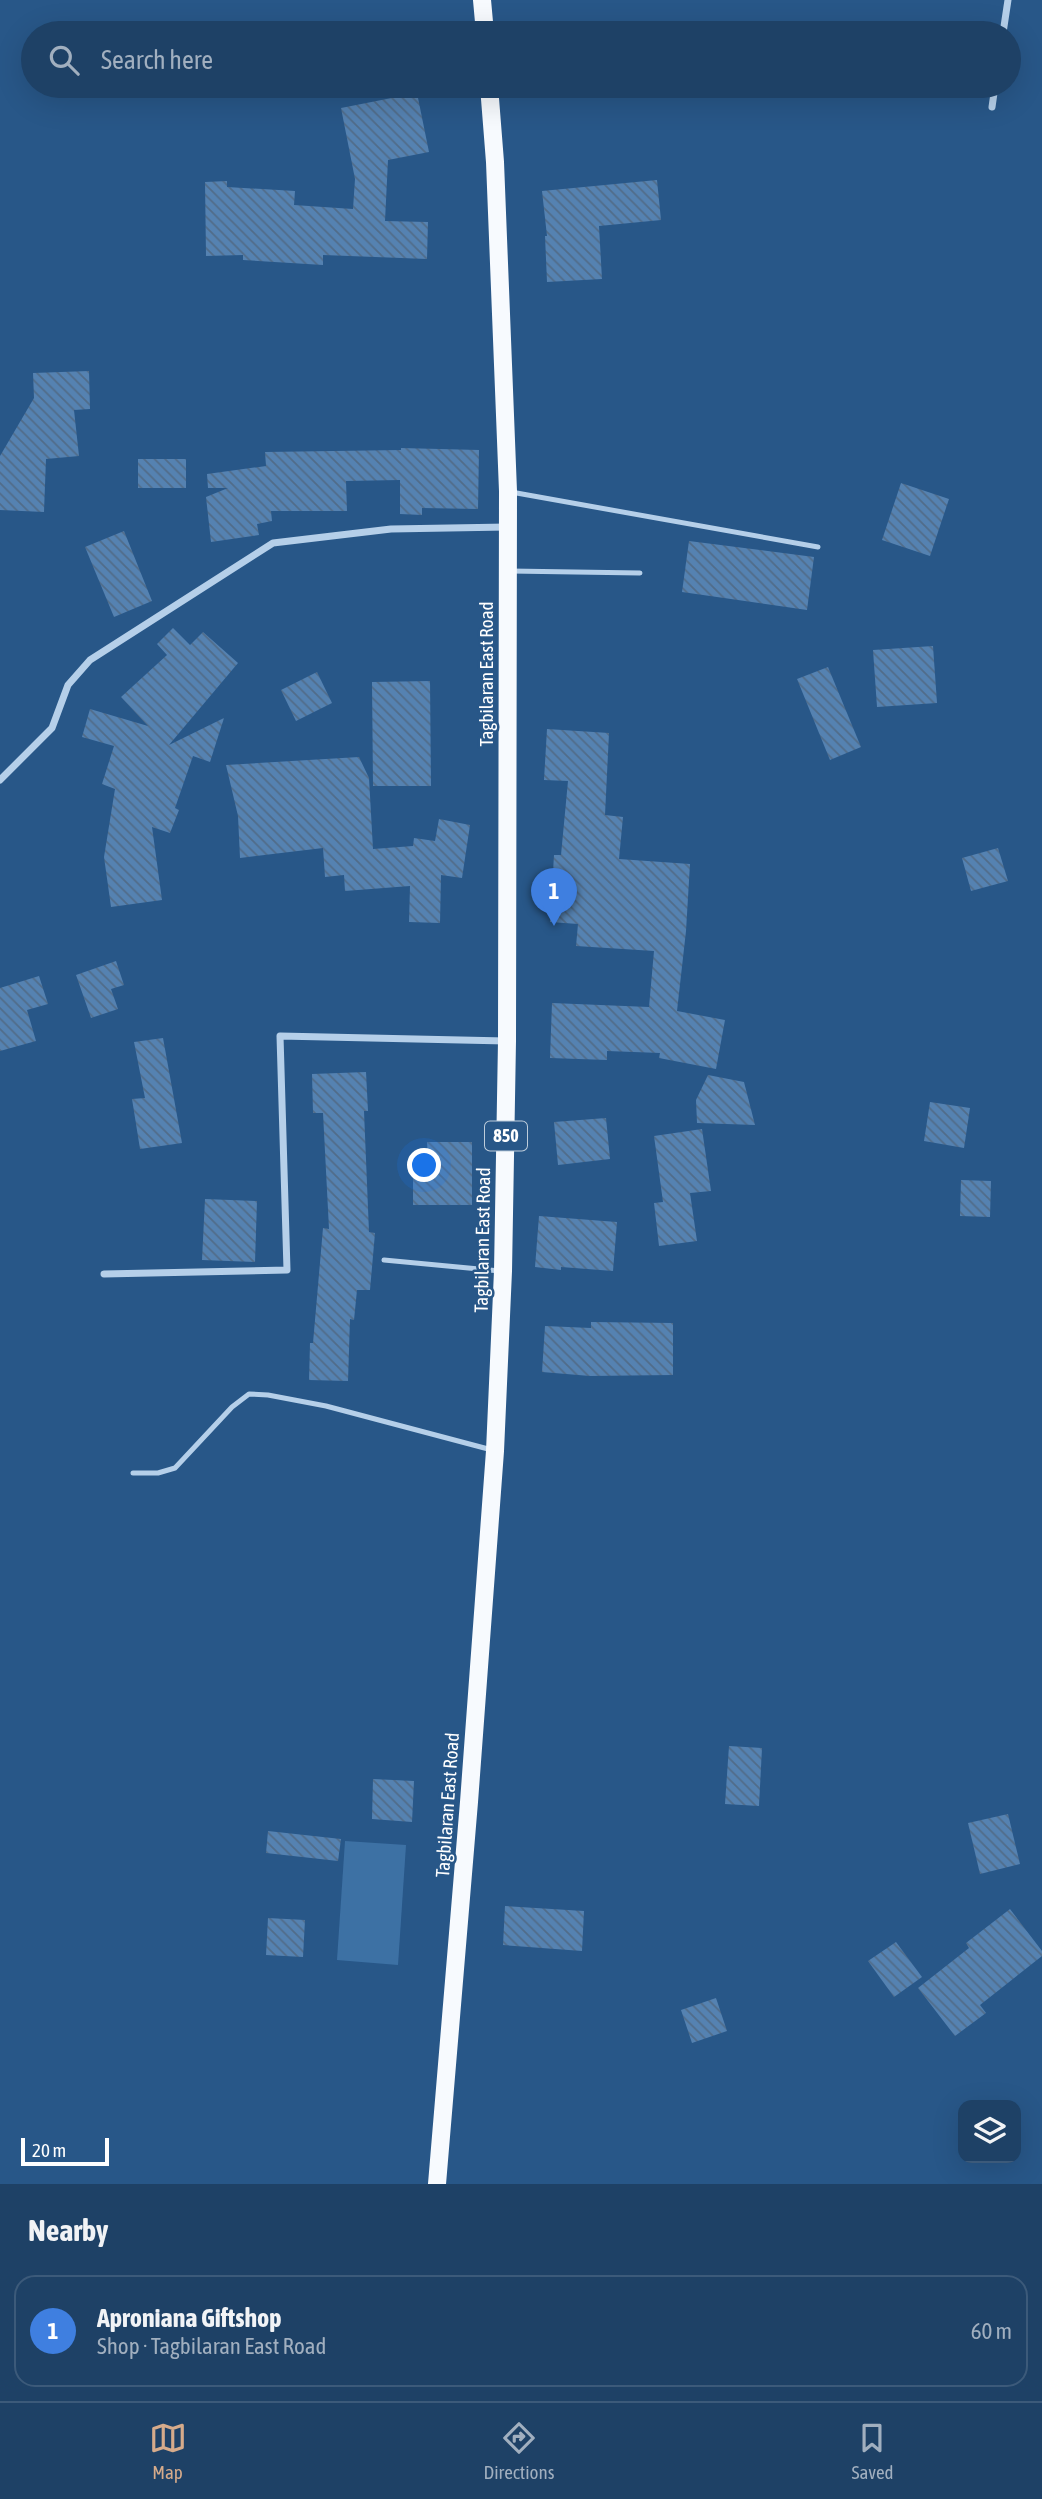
<!DOCTYPE html>
<meta charset="utf-8">
<style>
:root{--surface:#1e4166;--page:#2b4c6f;--text:#f1f3f6;--muted:#a1afbf;--line:#3c5a7a;--accent:#d6ab8b}
body{margin:0;font-family:"Asap Condensed",sans-serif;background:var(--page);color:var(--text)}
.controls{position:absolute;right:21px;bottom:21px;display:grid;overflow:hidden;border-radius:14px;box-shadow:0 7px 28px #0002}
.controls button{width:63px;height:63px;display:grid;place-items:center;padding:0;border:0;border-bottom:2px solid var(--line);background:var(--surface);color:var(--text);font:35px sans-serif}
.scale{position:absolute;left:21px;bottom:18px;width:88px;box-sizing:border-box;padding-left:7px;border:4px solid #fff;border-top:0;font-size:19px;line-height:24px;white-space:nowrap;color:#fff;-webkit-text-stroke:5px #285788;paint-order:stroke}
.you{position:absolute;left:425px;top:1166px;width:24px;height:24px;margin:-18px;border:5px solid #fff;border-radius:50%;background:#1a73e8;box-shadow:0 0 0 10px #1a73e833}
.badge{display:grid;place-items:center;width:46px;height:46px;border-radius:50%;background:var(--accent);color:#fff;font-size:23px;font-weight:700}
.pin{position:absolute;translate:-50% -58px;filter:drop-shadow(0 2px 4px #0008)}
.pin::after{content:'';position:absolute;top:37px;width:24px;height:21px;background:inherit;clip-path:polygon(0 0,100% 0,50% 100%)}
.list{margin:0;padding:0;list-style:none}
h2{display:flex;justify-content:space-between;align-items:center;height:91px;margin:0;padding:0 28px;font-size:30px}
h2 small{font-size:23px;font-weight:400;color:var(--muted)}
.list li{display:grid;grid-template-columns:46px 1fr auto;gap:21px;align-items:center;box-sizing:border-box;height:112px;margin:0 14px 14px;padding:0 14px;border:2px solid var(--line);border-radius:21px}
.list b{display:block;font-size:26px;white-space:nowrap}
.list p{margin:0;font-size:23px;white-space:nowrap;color:var(--muted)}
.list em{font-size:23px;font-style:normal;color:var(--muted)}
.icon{flex:none;width:38px;height:38px;fill:none;stroke:currentColor;stroke-width:2;stroke-linecap:round;stroke-linejoin:round}
.map{position:relative;flex:none;width:1042px;height:2184px;overflow:hidden}
.search{position:absolute;background:var(--surface);box-shadow:0 7px 28px #0002;left:21px;right:21px;top:21px;height:77px;display:flex;align-items:center;gap:18px;box-sizing:border-box;padding:0 24px;border-radius:38px;color:var(--muted);font-size:26px}
.sheet{height:217px;background:var(--surface)}
nav{display:flex;justify-content:space-around;align-items:center;box-sizing:border-box;height:98px;border-top:2px solid var(--line);background:var(--surface);font-size:19px;color:var(--muted)}
nav a{display:grid;justify-items:center;gap:4px}
nav .on{color:var(--accent)}
.map>svg:first-child{display:block}
.pitch{fill:#3d71a4}
.building{fill:url(#building-back-hatch)}
.lines{fill:none;stroke-linecap:round;stroke-linejoin:round}
.lane{stroke:#b5cfe9;stroke-width:5}
.street{stroke:#b5cfe9;stroke-width:7}
.primary{stroke:#f7fafe;stroke-width:18}
.labels{text-anchor:middle;stroke-width:5;stroke-linejoin:round;paint-order:stroke}
.shield{fill:#285788;stroke:#becddb;stroke-width:2}
.shield-label{font-size:18px;font-weight:bold;fill:#fff}
.street-label{font-size:19px;fill:#fff;stroke:#285788}
</style>
<div class="map">
<svg width="1042" height="2184" viewBox="0 0 1042 2184">
<defs>
<pattern id="building-back-hatch" width="6" height="6" patternUnits="userSpaceOnUse" patternTransform="scale(1.75)"><rect width="6" height="6" fill="#5582b1"/><path d="M-1 5l2 2M0 0l6 6M5-1l2 2" fill="none" stroke="#516c89"/></pattern>
</defs>
<rect width="100%" height="100%" fill="#285788"/>
<!-- pitch -->
<path class="pitch" d="M 345,1841 L 406,1845 L 398,1965 L 337,1960 Z"/>
<!-- building -->
<g class="building">
<path d="M 417,93 L 429,152 L 388,160 L 385,221 L 428,222 L 427,259 L 323,255 L 323,265 L 243,260 L 243,255 L 206,256 L 205,182 L 227,181 L 227,187 L 295,191 L 294,205 L 353,209 L 355,179 L 341,108 Z"/>
<path d="M 657,180 L 661,220 L 599,226 L 602,279 L 547,282 L 545,236 L 547,236 L 542,191 Z"/>
<path d="M 89,371 L 90,409 L 74,410 L 79,456 L 46,459 L 44,512 L 0,510 L 0,456 L 34,398 L 33,373 Z"/>
<path d="M 401,448 L 479,450 L 478,509 L 422,508 L 422,515 L 400,514 L 400,480 L 346,481 L 347,511 L 271,511 L 272,521 L 257,524 L 259,535 L 211,542 L 206,497 L 228,488 L 208,488 L 207,474 L 266,466 L 265,452 L 401,450 Z"/>
<rect x="138" y="459" width="48" height="29"/>
<path d="M 901,483 L 949,499 L 930,556 L 882,540 Z"/>
<path d="M 124,531 L 152,601 L 114,617 L 85,547 Z"/>
<path d="M 689,541 L 814,557 L 807,610 L 682,592 Z"/>
<path d="M 173,628 L 190,645 L 203,632 L 238,663 L 169,745 L 224,718 L 210,762 L 193,756 L 175,808 L 179,810 L 170,833 L 152,827 L 162,900 L 111,907 L 104,857 L 115,789 L 102,784 L 114,746 L 82,737 L 90,709 L 148,726 L 121,697 L 167,655 L 157,644 Z"/>
<path d="M 933,646 L 937,703 L 877,707 L 873,650 Z"/>
<path d="M 828,667 L 861,747 L 830,760 L 797,679 Z"/>
<path d="M 317,672 L 332,703 L 296,721 L 281,690 Z"/>
<path d="M 430,681 L 431,786 L 373,786 L 372,682 Z"/>
<path d="M 547,729 L 609,733 L 605,815 L 623,817 L 619,859 L 690,864 L 686,931 L 677,1011 L 725,1020 L 716,1069 L 659,1058 L 660,1053 L 607,1051 L 607,1060 L 550,1058 L 552,1003 L 649,1007 L 654,951 L 576,946 L 578,924 L 550,922 L 554,855 L 561,855 L 568,781 L 544,780 Z"/>
<path d="M 359,757 L 369,778 L 373,849 L 413,846 L 414,838 L 435,841 L 439,819 L 470,825 L 462,878 L 441,875 L 440,923 L 409,922 L 410,886 L 345,891 L 344,875 L 325,877 L 323,848 L 240,858 L 238,816 L 226,765 Z"/>
<path d="M 998,848 L 1008,881 L 971,891 L 962,858 Z"/>
<path d="M 116,961 L 124,985 L 111,989 L 118,1009 L 91,1018 L 76,975 Z"/>
<path d="M 39,976 L 48,1004 L 27,1010 L 36,1041 L 0,1051 L 0,988 Z"/>
<path d="M 163,1038 L 182,1143 L 140,1149 L 132,1099 L 145,1098 L 134,1042 Z"/>
<path d="M 366,1072 L 368,1111 L 364,1111 L 369,1232 L 375,1233 L 370,1290 L 357,1290 L 354,1320 L 350,1319 L 348,1381 L 309,1380 L 310,1343 L 313,1343 L 323,1228 L 329,1229 L 323,1113 L 313,1113 L 312,1074 Z"/>
<path d="M 708,1075 L 744,1082 L 755,1125 L 697,1123 L 696,1100 Z"/>
<path d="M 930,1102 L 970,1108 L 964,1148 L 924,1141 Z"/>
<path d="M 606,1118 L 610,1159 L 558,1165 L 554,1122 Z"/>
<path d="M 702,1129 L 711,1191 L 690,1193 L 697,1241 L 659,1246 L 654,1203 L 663,1202 L 654,1136 Z"/>
<path d="M 427,1142 L 472,1142 L 472,1205 L 413,1205 L 413,1158 L 428,1159 Z"/>
<path d="M 961,1180 L 991,1181 L 990,1217 L 960,1216 Z"/>
<path d="M 205,1199 L 257,1201 L 255,1262 L 202,1260 Z"/>
<path d="M 539,1216 L 617,1222 L 613,1271 L 561,1267 L 561,1270 L 535,1267 Z"/>
<path d="M 591,1322 L 673,1323 L 673,1375 L 590,1376 L 542,1372 L 545,1326 L 591,1328 Z"/>
<path d="M 729,1746 L 762,1748 L 759,1806 L 725,1804 Z"/>
<path d="M 373,1779 L 414,1781 L 412,1822 L 372,1819 Z"/>
<path d="M 1008,1814 L 1020,1864 L 980,1874 L 968,1823 Z"/>
<path d="M 268,1831 L 341,1839 L 338,1861 L 266,1853 Z"/>
<path d="M 505,1906 L 584,1911 L 582,1951 L 503,1945 Z"/>
<path d="M 1010,1909 L 1042,1951 L 1042,1956 L 980,2005 L 986,2013 L 955,2036 L 918,1988 L 969,1948 L 966,1943 Z"/>
<path d="M 268,1918 L 305,1920 L 303,1957 L 266,1955 Z"/>
<path d="M 896,1942 L 922,1977 L 894,1997 L 868,1961 Z"/>
<path d="M 716,1998 L 727,2031 L 692,2043 L 681,2010 Z"/>
</g>
<g class="lines">
<!-- lane -->
<g class="lane">
<path d="M 511,492 L 818,547"/>
<path d="M 510,571 L 640,573"/>
<path d="M 384,1260 L 500,1271"/>
<path d="M 133,1473 L 158,1473 L 175,1468 L 232,1407 L 249,1394 L 268,1395 L 326,1406 L 492,1450"/>
</g>
<!-- street -->
<g class="street">
<path d="M 1003,33 L 1008,0"/>
<path d="M 992,107 L 995,86"/>
<path d="M 0,780 L 52,728 L 68,685 L 90,660 L 273,543 L 391,529 L 507,527"/>
<path d="M 104,1274 L 287,1270 L 280,1036 L 506,1041"/>
</g>
<!-- primary -->
<g class="primary">
<path d="M 482,0 L 485,33"/>
<path d="M 437,2184 L 469,1802 L 495,1451 L 503,1271 L 507,1041 L 508,491 L 495,162 L 489,86"/>
</g>
</g>
<g class="labels">
<!-- shield labels -->
<rect class="shield" x="485" y="1121.5" width="42" height="29" rx="5"/>
<g class="shield-label">
<text x="506" y="1142">850</text>
</g>
<!-- street labels -->
<g class="street-label">
<text transform="translate(486 674) rotate(-90)" y="7">Tagbilaran East Road</text>
<text transform="translate(482 1240) rotate(-89)" y="7">Tagbilaran East Road</text>
<text transform="translate(447 1805) rotate(-86)" y="7">Tagbilaran East Road</text>
</g>
</g>
</svg>
<div class="controls">
<button><svg class="icon" aria-label="layers" viewBox="0 0 24 24"><path d="M12 4l9 5-9 5-9-5zM3 14l9 5 9-5"/></svg></button>
</div>
<div class="scale">20 m</div>
<div class="you"></div>
<div class="pin badge" style="left:554px;top:926px;background:#3f7fe0">1</div>
<div class="search"><svg class="icon" aria-label="search" viewBox="0 0 24 24"><circle cx="10" cy="10" r="6"/><path d="M15 15l6 6"/></svg>Search here</div>
</div>
<section class="sheet">
<h2>Nearby<small></small></h2>
<ul class="list">
<li><span class="badge" style="background:#3f7fe0">1</span><div><b>Aproniana Giftshop</b><p>Shop · Tagbilaran East Road</p></div><em>60 m</em></li>
</ul>
</section>
<nav>
<a class="on"><svg class="icon" aria-label="map" viewBox="0 0 24 24"><path d="M3 6l6-2 6 2 6-2v14l-6 2-6-2-6 2zM9 4v14M15 6v14"/></svg>Map</a>
<a><svg class="icon" aria-label="directions" viewBox="0 0 24 24"><path d="M12 3l9 9-9 9-9-9zM9 14v-3h6M13 9l2 2-2 2"/></svg>Directions</a>
<a><svg class="icon" aria-label="saved" viewBox="0 0 24 24"><path d="M7 4h10v16l-5-4-5 4z"/></svg>Saved</a>
</nav>
